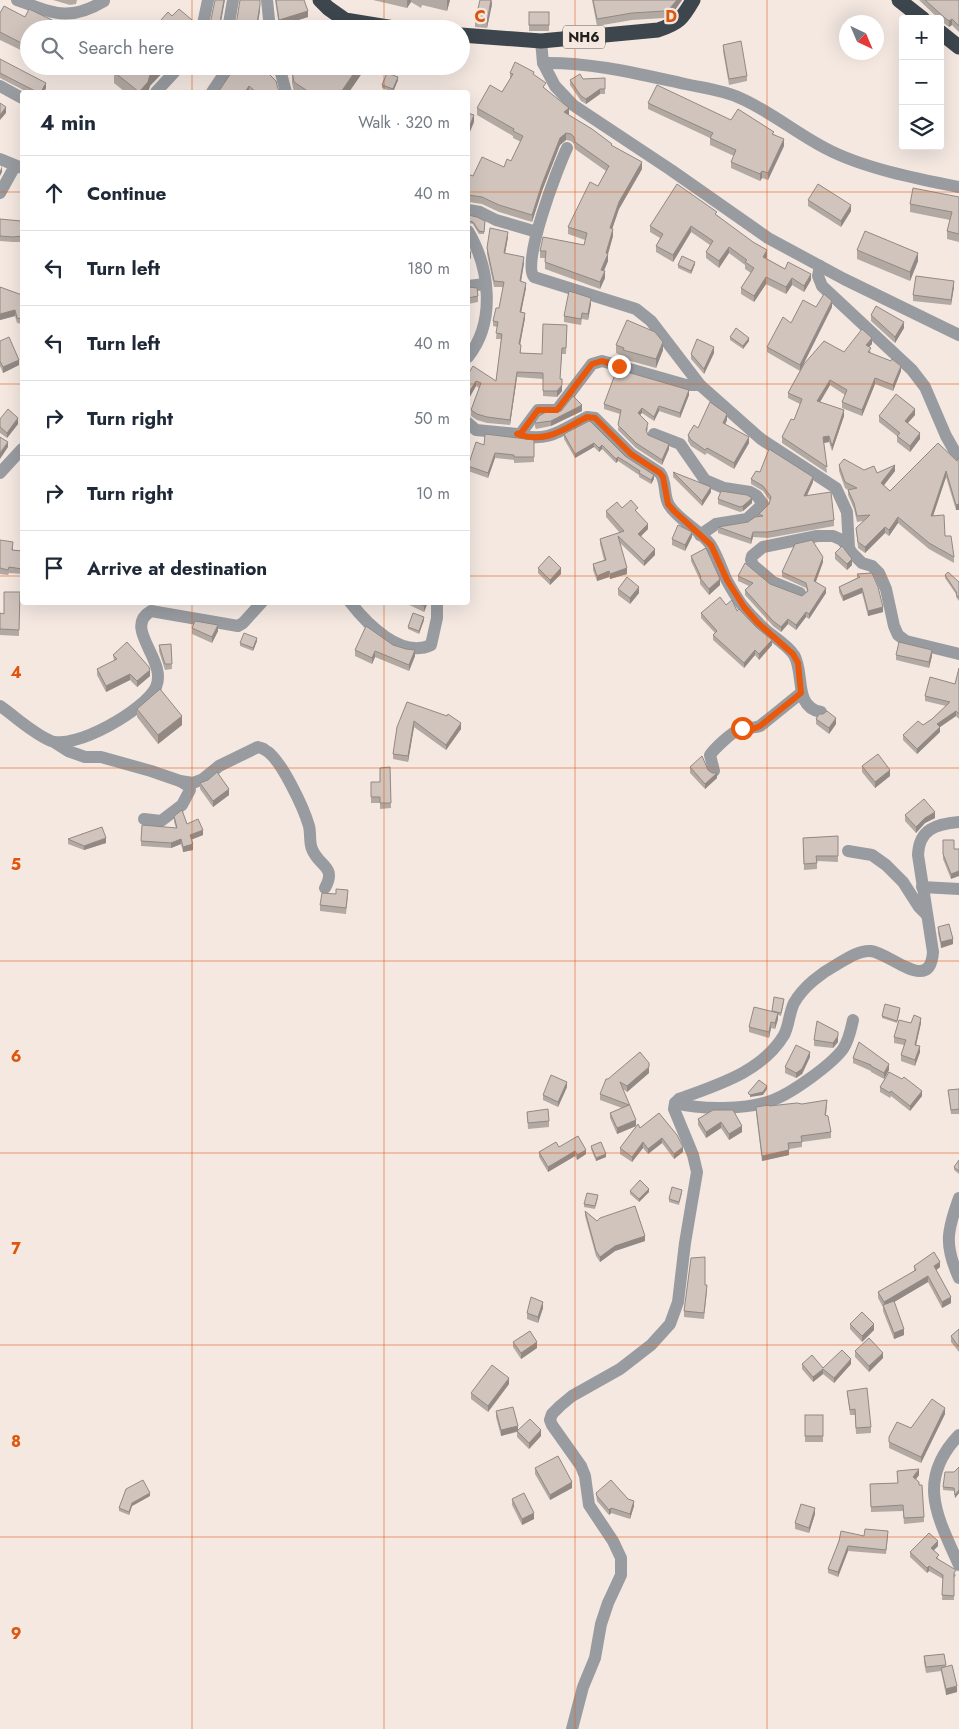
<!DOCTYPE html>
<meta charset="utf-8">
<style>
:root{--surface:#fff;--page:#f2f2f3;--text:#1f2937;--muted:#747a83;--line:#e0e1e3}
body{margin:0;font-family:Jost,sans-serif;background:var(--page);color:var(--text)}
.controls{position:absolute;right:15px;top:15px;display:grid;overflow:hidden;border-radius:5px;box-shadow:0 5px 20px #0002}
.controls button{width:45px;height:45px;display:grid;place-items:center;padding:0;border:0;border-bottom:1px solid var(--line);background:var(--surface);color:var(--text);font:25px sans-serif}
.compass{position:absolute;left:839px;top:15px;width:45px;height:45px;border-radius:50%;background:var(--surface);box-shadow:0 5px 20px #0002;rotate:136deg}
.stop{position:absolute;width:15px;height:15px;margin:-11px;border:4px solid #ea580c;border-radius:50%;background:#fff}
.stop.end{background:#ea580c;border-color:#fff;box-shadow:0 1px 5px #0008}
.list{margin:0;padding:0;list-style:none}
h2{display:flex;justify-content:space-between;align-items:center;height:65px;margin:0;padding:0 20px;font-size:21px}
h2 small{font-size:16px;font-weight:400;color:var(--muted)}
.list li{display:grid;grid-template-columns:32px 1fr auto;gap:15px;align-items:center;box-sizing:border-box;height:75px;padding:0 20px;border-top:1px solid var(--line)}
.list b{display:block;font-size:19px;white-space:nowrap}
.list em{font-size:16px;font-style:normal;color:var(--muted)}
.icon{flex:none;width:28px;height:28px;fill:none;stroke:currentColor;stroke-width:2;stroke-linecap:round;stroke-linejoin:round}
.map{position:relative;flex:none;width:959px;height:1729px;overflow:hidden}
.search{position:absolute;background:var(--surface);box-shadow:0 5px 20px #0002;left:20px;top:20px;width:450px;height:55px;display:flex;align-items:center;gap:12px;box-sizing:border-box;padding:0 18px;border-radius:28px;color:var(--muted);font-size:19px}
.panel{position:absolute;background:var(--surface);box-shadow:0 5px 20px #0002;left:20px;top:90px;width:450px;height:515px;border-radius:5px}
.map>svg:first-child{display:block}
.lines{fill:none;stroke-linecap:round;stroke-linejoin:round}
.minor{stroke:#989ca0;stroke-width:12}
.highway{stroke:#3d464d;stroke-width:15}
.wall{fill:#b3a9a3}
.shaded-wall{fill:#928984}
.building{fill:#d0c4bd;stroke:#928984}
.route{stroke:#ea580c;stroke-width:6}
.grid{fill:none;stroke:#de560d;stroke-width:1;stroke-opacity:0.55}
.labels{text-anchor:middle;stroke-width:4.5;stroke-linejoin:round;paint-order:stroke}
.shield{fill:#f4e8e1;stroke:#615b56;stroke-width:1}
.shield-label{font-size:14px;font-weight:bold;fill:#221e1b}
.grid-label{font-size:16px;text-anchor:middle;font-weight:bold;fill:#de560d;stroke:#f4e8e1;stroke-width:4.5;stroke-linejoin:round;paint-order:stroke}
</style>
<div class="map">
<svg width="959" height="1729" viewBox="0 0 959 1729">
<rect width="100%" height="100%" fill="#f4e8e1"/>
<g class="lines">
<!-- minor -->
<g class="minor">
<path d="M 17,0 C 53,13 69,22 104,1"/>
<path d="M 267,0 L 270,29"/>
<path d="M 202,29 L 208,0"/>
<path d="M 228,29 L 233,0"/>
<path d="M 541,41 L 543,63 L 555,86 L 573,105 L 671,170 L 768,238 L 844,279 L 959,335"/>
<path d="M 543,63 C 592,62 639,74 685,84 C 703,88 723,90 740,98 C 770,111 796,133 825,148 C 862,168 918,179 959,187"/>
<path d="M 279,66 L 286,92"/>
<path d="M 0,86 L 22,98"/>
<path d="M 156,92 L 180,66"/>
<path d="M 212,92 L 224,74 L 224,66"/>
<path d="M 567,148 C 558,167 521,263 534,277 L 636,309 L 651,321 L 700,385"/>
<path d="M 0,159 L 22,168"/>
<path d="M 0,193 L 15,166"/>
<path d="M 468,210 L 480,212 L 496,220 L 537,232"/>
<path d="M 468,231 C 490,268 496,322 468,357"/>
<path d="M 820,266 L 818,276 L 822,286 L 912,370 L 925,387 L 946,436 L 954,450 L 959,455"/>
<path d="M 468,286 L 485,284"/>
<path d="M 468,423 L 476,430 L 517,434 L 521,433 L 538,410 L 557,410 L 592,364 L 602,361 L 686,385 L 700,385 L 761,439 L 836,488 L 847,512 L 849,548 L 852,553 L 862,563 L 872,566 L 879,573 L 886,589 L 894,626 L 898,635 L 906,641 L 959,654"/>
<path d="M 517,434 C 546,444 562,430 587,417 L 595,418 L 631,454 L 660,473 C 667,482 663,495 669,505 C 679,521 699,529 710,544 C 717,555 721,567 726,579 C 731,588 736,597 742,605 C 750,615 759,624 768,632 C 777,639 788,646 794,655 C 805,673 793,707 821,712"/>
<path d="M 654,434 L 680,444 L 705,480 L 724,488 L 750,492 L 757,496 L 763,504 L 747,519 L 716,524 L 700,535"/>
<path d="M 0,473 L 22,449"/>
<path d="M 800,593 L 773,582 L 753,565 L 751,560 L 752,556 L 763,547 L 817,536 L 833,536 L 842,540 L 849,548"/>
<path d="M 350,602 C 367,624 401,659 431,645 L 437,618 L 437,602"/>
<path d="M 0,706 C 16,717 32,733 51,741 C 75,750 145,710 156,687 C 168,660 122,628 151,611 L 238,626 L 243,623 L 262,602"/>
<path d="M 54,742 L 68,751 L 85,757 L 101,757 L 151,771 L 180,781 L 193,783 L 203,779 L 219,766 L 258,747 C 260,748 263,748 265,750 C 281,758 304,809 309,826 C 311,834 309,842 312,849 C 319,867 337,866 325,888"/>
<path d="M 714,771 L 710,755 C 715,748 732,732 740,729 C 746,727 752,729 760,726 L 801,693"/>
<path d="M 144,819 L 161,821 L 182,805 L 190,790 L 188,786 L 180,781"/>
<path d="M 848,851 L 872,855 L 886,865 L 903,882 L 919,907 L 926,914"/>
<path d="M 922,887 L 959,889"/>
<path d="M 675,1103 C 701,1110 747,1110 773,1100 C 792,1093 831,1065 843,1049 C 849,1040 851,1029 853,1020"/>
<path d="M 959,1198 C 947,1231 944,1245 959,1278"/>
<path d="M 959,1435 C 916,1480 937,1516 959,1565"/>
<path d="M 572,1729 L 583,1687 L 595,1658 L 601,1624 L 608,1603 L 621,1575 L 621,1558 L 613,1541 L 589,1505 L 585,1476 L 581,1466 L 552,1425 L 550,1420 L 552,1414 L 560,1406 L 572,1396 L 620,1369 L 651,1345 L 670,1324 L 678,1302 L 685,1243 L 697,1172 L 693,1155 L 674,1109 L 675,1103 L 679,1099 C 717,1085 762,1072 784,1035 C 789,1026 789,1013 794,1003 C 803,987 821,973 836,965 C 846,959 859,950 871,951 C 892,954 930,994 933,952 L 918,855 C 919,829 936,824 959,822"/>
</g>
<!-- highway -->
<g class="highway">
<path d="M 320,0 L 328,8 L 345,20 L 400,29"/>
<path d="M 899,0 L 923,19"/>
<path d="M 940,32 L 959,47"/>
<path d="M 461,35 L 541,41 L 658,30 C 679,23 682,19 693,0"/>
</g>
</g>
<!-- wall -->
<g class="wall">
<path d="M 53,0 L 77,0 L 76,4 L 70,5 Z"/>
<path d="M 275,0 L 304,0 L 308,17 L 279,26 Z"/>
<path d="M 373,0 L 450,0 L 447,11 L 422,5 L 421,8 L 411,2 L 407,8 Z"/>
<path d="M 492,0 L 492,4 L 487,28 L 475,27 L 475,21 Z"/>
<path d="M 592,0 L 682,0 L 675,10 L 670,15 L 664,18 L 632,20 L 597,26 Z"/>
<path d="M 919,0 L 959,0 L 959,32 L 952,25 L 949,27 L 945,24 L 940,20 L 940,19 L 939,19 Z"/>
<rect x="529" y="12" width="20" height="19"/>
<path d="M 0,13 L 25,17 L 52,28 L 51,29 L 29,29 L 29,54 L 0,40 Z"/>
<path d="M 723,45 L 747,76 L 747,81 L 729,85 L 723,51 Z"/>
<path d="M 0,59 L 46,88 L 44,92 L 27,92 L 0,78 Z"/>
<path d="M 367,66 L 349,92 L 294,92 L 292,83 L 292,72 Z"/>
<path d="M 114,72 L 150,86 L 148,92 L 125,92 L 114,83 Z"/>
<path d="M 231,73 L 278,89 L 282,92 L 217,92 L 219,91 Z"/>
<path d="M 510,73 L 534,75 L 546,90 L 569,116 L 612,146 L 642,169 L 619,209 L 612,229 L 613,236 L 608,254 L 608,261 L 604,271 L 605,278 L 600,289 L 545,269 L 545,258 L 540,258 L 540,251 L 584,245 L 585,240 L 568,234 L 568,227 L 598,186 L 606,171 L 575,149 L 574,144 L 571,141 L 566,140 L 560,145 L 542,191 L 532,222 L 499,212 L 482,204 L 469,202 L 468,174 L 473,176 L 504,167 L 511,161 L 521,142 L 513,138 L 513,136 L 477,115 L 477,108 L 502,92 L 510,79 Z"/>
<path d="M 583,79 L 605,89 L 605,94 L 600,94 L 586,104 L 581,101 L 570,85 L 570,80 Z"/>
<path d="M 398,80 L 393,92 L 382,88 L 382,85 Z"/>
<path d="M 648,103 L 731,120 L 774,134 L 784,146 L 768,180 L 762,178 L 760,181 L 731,168 L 731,162 L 734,156 L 710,145 L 710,138 L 648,109 Z"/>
<path d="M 959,197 L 959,242 L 947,239 L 947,231 L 950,220 L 910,212 L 910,204 Z"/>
<path d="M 808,200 L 851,211 L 841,227 L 808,206 Z"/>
<path d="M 468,215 L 485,221 L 484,234 L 479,234 L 473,224 L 468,223 Z"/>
<path d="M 717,215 L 767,257 L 766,258 L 785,269 L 811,280 L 804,292 L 792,285 L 786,294 L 766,284 L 754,302 L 741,294 L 741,288 L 751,273 L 745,269 L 745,265 L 729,253 L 719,268 L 706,258 L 706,252 L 710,245 L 691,232 L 673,262 L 656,252 L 656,246 L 660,238 L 650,232 L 650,226 Z"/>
<path d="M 0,219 L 21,221 L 22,219 L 22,242 L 13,242 L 0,241 Z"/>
<path d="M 508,237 L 505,254 L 524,263 L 521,282 L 526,288 L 521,312 L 525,318 L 520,345 L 521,353 L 542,354 L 567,325 L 566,354 L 562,354 L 560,379 L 562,379 L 562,391 L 557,397 L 543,396 L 543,379 L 517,377 L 510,425 L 487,423 L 477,420 L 471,416 L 471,410 L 479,388 L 476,386 L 468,400 L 468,374 L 496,381 L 501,339 L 496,339 L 497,327 L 493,326 L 493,321 L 499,308 L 503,287 L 494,287 L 487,254 L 487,248 Z"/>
<path d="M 857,250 L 918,261 L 910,281 L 857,259 Z"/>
<path d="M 695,264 L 691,274 L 678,268 L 678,265 Z"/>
<path d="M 0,287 L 22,295 L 22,324 L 17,323 L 15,316 L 0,320 Z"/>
<path d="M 468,287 L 478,296 L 478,302 L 468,304 Z"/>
<path d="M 954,287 L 951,305 L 913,301 L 913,295 Z"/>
<path d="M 591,304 L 588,320 L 582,319 L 581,325 L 564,322 L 564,316 Z"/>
<path d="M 816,307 L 832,307 L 803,365 L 872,344 L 869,347 L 871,353 L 901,371 L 893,391 L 875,384 L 862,416 L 842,408 L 842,402 L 845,395 L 830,385 L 820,402 L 844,416 L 832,451 L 829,442 L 824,443 L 827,473 L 782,443 L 782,437 L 794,420 L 800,404 L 788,398 L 788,393 L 800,371 L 767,352 L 767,347 L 791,323 Z"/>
<path d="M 871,315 L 904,328 L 895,343 L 871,321 Z"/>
<path d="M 730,337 L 749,341 L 743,349 L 730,340 Z"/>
<path d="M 0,341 L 19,365 L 3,373 L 0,366 Z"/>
<path d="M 616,345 L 663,350 L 656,368 L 623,359 L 623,356 L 616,353 Z"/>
<path d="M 714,353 L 704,374 L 691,359 L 691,354 Z"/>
<path d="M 689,395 L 680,418 L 659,411 L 654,421 L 642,413 L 640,415 L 648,428 L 647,432 L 648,435 L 669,449 L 662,465 L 636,448 L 618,430 L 620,414 L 604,409 L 604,404 Z"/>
<path d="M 561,411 L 582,411 L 551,426 L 536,429 L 535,427 L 535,422 Z"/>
<path d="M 915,415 L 908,423 L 920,439 L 910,452 L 897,442 L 897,436 L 879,422 L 879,416 Z"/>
<path d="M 0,419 L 18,424 L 7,438 L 0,433 Z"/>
<path d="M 727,420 L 725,424 L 749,443 L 734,469 L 707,453 L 705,455 L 691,446 L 688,441 L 688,435 L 698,428 Z"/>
<path d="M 589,421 L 625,456 L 654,479 L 651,484 L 639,477 L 639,475 L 618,461 L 616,463 L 602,449 L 599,452 L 594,447 L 575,458 L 564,439 L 564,434 Z"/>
<path d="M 534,440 L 534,462 L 514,463 L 514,460 L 495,458 L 488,478 L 468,471 L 468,466 L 484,445 Z"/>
<path d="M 959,457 L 959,510 L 956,510 L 946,477 L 933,516 L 945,536 L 954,557 L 954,563 L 929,549 L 898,523 L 889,536 L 885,533 L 865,553 L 858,548 L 856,528 L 863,521 L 857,522 L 854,509 L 848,495 L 848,490 L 845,488 L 839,471 L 839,465 L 877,473 L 895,471 L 884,485 L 890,491 L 957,461 Z"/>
<path d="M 673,472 L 711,492 L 702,506 L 673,477 Z"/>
<path d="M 760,472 L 813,482 L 807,496 L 834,520 L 834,526 L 768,538 L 753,537 L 751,544 L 718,533 L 718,527 L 748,522 L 759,517 L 759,514 L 769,504 L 770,501 L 763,491 L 751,484 L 751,479 Z"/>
<path d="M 718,499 L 752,503 L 743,511 L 740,512 L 718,504 Z"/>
<path d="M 622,508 L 638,513 L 648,529 L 641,536 L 655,555 L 644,566 L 620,543 L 627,574 L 610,579 L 609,577 L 597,581 L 593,570 L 593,564 L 604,560 L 600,544 L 600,539 L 620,533 L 606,517 L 606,511 Z"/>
<path d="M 692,537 L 685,551 L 672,545 L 672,539 Z"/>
<path d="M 0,540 L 13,548 L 13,550 L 22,551 L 22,574 L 9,573 L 8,575 L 0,574 Z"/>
<path d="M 835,553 L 852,565 L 847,570 L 835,559 Z"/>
<path d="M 691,556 L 720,585 L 709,595 L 700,584 L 700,580 L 691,561 Z"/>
<path d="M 823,562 L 816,582 L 826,593 L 809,619 L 806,617 L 796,630 L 788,624 L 781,632 L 773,626 L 745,595 L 745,590 L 749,586 L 738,581 L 738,576 L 770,584 L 802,596 L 807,591 L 806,588 L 782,577 L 782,572 Z"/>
<path d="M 538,568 L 561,574 L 550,585 L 538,573 Z"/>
<path d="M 872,573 L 883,612 L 868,616 L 862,593 L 843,601 L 839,592 L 839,587 L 857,578 L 857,574 Z"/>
<path d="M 945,575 L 959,582 L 959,601 L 956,597 L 956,594 L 945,578 Z"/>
<path d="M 618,589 L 639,593 L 630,604 L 618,595 Z"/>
<path d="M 20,592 L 19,636 L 0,635 L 0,613 L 4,614 Z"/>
<path d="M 403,602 L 428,602 L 424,612 Z"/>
<path d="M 726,605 L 737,611 L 772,645 L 759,660 L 755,655 L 744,668 L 713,640 L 713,635 L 715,633 L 701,618 L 701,613 Z"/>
<path d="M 424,620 L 419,634 L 408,629 L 408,627 Z"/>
<path d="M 192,628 L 218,631 L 212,643 L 192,634 Z"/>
<path d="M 257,641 L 253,651 L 240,646 L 240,643 Z"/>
<path d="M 171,644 L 172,669 L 165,670 L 159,651 L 159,645 Z"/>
<path d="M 393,645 L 415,656 L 409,671 L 375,657 L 372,664 L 355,656 L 355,650 Z"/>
<path d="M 113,655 L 150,676 L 137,687 L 130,680 L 106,692 L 97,675 L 97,669 L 114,661 Z"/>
<path d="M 896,655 L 932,656 L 929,668 L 896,660 Z"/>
<path d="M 959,668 L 959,719 L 956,716 L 940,727 L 940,732 L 917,754 L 903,740 L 903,735 L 923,725 L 932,719 L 946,706 L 925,701 L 925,696 L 955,684 Z"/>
<path d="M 407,702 L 461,729 L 446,750 L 414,727 L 408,762 L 393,759 L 393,754 Z"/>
<path d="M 137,709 L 182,725 L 158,744 L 137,717 Z"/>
<path d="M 823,714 L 836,724 L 829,734 L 816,724 L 816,719 Z"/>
<path d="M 862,766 L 890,776 L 875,788 L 862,772 Z"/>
<path d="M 390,767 L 391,808 L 380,809 L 380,803 L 371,803 L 371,782 L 380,782 Z"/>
<path d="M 690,767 L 708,770 L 717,778 L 705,789 L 690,773 Z"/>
<path d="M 200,783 L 229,795 L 213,807 L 200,789 Z"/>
<path d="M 905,815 L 935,818 L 925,823 L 916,833 L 905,821 Z"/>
<path d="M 174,816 L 203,835 L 191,840 L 193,850 L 183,852 L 181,844 L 171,848 L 141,846 L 141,841 L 176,828 L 174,822 Z"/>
<path d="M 838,836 L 838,862 L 817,861 L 817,869 L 804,870 L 803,838 Z"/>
<path d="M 68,839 L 106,843 L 84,850 L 68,844 Z"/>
<path d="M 943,840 L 954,840 L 951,879 L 943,859 Z"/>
<path d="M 348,896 L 346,914 L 320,911 L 320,905 Z"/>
<path d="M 938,927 L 953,944 L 941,948 L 938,933 Z"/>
<path d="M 784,1002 L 781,1016 L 778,1015 L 778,1019 L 775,1029 L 771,1028 L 769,1038 L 749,1032 L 749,1027 L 772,1012 Z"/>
<path d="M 900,1011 L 897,1023 L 882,1018 L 882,1016 Z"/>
<path d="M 911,1023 L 921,1023 L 916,1045 L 920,1052 L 915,1066 L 901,1061 L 901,1055 L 904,1045 L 894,1043 L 894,1037 Z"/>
<path d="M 838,1037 L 838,1042 L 833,1048 L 814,1046 L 814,1040 Z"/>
<path d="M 810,1057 L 802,1074 L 796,1078 L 785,1073 L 785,1067 Z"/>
<path d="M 853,1058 L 889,1070 L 884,1079 L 871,1072 L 871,1071 L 853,1063 Z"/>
<path d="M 649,1073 L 627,1092 L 623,1089 L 636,1126 L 617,1134 L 610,1118 L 610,1113 L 622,1108 L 600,1100 L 600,1094 L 608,1079 Z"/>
<path d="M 567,1087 L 558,1107 L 543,1100 L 543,1095 Z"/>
<path d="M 880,1087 L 922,1096 L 910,1111 L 891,1096 L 890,1098 L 880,1092 Z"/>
<path d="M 959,1089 L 959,1114 L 951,1114 L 948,1090 Z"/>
<path d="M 802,1104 L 827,1106 L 826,1115 L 831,1132 L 831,1138 L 802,1142 L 802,1147 L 789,1149 L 789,1155 L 762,1161 L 756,1113 L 756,1107 Z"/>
<path d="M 713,1110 L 742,1132 L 729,1140 L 721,1128 L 706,1138 L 698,1125 L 698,1119 Z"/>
<path d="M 527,1112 L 549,1121 L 549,1127 L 528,1129 Z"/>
<path d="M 659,1113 L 683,1152 L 674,1159 L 662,1143 L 648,1154 L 643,1148 L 632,1162 L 620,1154 L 620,1148 L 640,1128 Z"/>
<path d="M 591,1146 L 606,1157 L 596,1161 L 591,1149 Z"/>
<path d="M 559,1147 L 586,1154 L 577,1160 L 575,1156 L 548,1172 L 539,1157 L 539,1152 Z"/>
<path d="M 959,1160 L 959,1174 L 954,1170 L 954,1167 Z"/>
<path d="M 630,1191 L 649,1192 L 639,1202 L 630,1194 Z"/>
<path d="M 682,1193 L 679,1205 L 669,1202 L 669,1199 Z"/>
<path d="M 598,1198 L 595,1209 L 584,1207 L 584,1204 Z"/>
<path d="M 585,1211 L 597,1221 L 645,1241 L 615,1251 L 600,1262 L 596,1256 L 585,1216 Z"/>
<path d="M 914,1266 L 940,1267 L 936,1270 L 951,1303 L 942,1308 L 928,1282 L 894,1302 L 904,1335 L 894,1339 L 883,1311 L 883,1307 L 878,1298 L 878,1292 L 914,1271 Z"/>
<path d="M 705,1285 L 707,1291 L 704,1319 L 684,1317 L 684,1311 Z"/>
<path d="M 543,1308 L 538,1323 L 527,1319 L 527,1313 Z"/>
<path d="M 850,1324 L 874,1330 L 862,1342 L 850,1329 Z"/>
<path d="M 959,1329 L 959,1352 L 951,1342 L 951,1336 Z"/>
<path d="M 513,1342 L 537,1348 L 521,1359 L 513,1347 Z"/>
<path d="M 855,1351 L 883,1358 L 869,1372 L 855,1357 Z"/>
<path d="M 802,1364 L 823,1368 L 851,1364 L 834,1383 L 823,1374 L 813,1382 L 802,1369 Z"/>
<path d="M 509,1384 L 488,1412 L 471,1399 L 471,1393 Z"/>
<path d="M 847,1391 L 871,1427 L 871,1433 L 856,1434 L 855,1415 L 850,1415 Z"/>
<path d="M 496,1411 L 518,1431 L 541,1436 L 529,1449 L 517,1437 L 517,1432 L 501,1436 L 496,1417 Z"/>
<path d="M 945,1414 L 921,1463 L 889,1448 L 889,1437 Z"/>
<rect x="805" y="1415" width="18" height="27"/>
<path d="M 959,1467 L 959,1493 L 955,1498 L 954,1491 L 943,1490 L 943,1487 Z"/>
<path d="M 535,1468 L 572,1488 L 550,1500 L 535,1474 Z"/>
<path d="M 897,1471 L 919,1475 L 916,1479 L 924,1517 L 924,1522 L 904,1524 L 903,1511 L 871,1512 L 870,1484 L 898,1483 Z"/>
<path d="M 596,1493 L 628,1499 L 634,1506 L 630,1519 L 611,1513 L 609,1515 L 597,1501 Z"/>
<path d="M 150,1496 L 132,1506 L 129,1515 L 119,1511 L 119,1508 Z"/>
<path d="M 512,1499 L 534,1519 L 522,1525 L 512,1505 Z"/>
<path d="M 815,1514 L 809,1533 L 795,1529 L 795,1523 Z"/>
<path d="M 864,1536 L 888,1536 L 886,1554 L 848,1551 L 838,1577 L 828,1573 L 828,1569 L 839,1541 Z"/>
<path d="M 938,1546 L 934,1550 L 939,1560 L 956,1575 L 954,1578 L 954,1600 L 942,1600 L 943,1579 L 929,1571 L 927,1573 L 910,1557 L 910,1552 Z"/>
<path d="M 944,1654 L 946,1667 L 957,1692 L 946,1695 L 941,1671 L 926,1673 L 924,1662 L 924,1656 Z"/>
</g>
<!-- shaded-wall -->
<g class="shaded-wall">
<path d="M 224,0 L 225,0 L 220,28 L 220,22 Z"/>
<path d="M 407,0 L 411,0 L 411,2 L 407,8 Z"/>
<path d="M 447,0 L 450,0 L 447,11 Z"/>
<path d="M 491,0 L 492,4 L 487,28 L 487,22 Z"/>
<path d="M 677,0 L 682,0 L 675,10 L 670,15 L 664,18 L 664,11 Z"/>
<path d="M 260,5 L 260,11 L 257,29 L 256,29 Z"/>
<path d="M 308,11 L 308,17 L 279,26 L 279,20 Z"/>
<path d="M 952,19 L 952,25 L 949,27 L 949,21 Z"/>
<path d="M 52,20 L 52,28 L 51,29 L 48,29 Z"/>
<path d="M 158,66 L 169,66 L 150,86 L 148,92 L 139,92 L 150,75 Z"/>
<path d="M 359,66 L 367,66 L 349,92 L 341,92 Z"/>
<path d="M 398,77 L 398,80 L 393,92 L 393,89 Z"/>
<path d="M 46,83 L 46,88 L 44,92 L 41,92 Z"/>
<path d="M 249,86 L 249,92 L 245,92 Z"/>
<path d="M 600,89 L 600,94 L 586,104 L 586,99 Z"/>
<path d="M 6,107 L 6,113 L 0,120 L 0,115 Z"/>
<path d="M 569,108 L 569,115 L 564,112 Z"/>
<path d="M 474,115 L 474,122 L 468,137 L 468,130 Z"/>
<path d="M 566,133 L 566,140 L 560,145 L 542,191 L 532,222 L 532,215 L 542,184 L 560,138 Z"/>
<path d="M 784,139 L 784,146 L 768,180 L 768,173 Z"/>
<path d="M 642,162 L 642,169 L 619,209 L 610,235 L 610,228 L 619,202 Z"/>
<path d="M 2,166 L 2,172 L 0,176 L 0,171 Z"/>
<path d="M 762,171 L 762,178 L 760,181 L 760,174 Z"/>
<rect x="468" y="195" width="1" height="7"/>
<path d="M 851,205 L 851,211 L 841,227 L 841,221 Z"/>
<path d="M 691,226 L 691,232 L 673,262 L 673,255 Z"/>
<path d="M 613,229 L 613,236 L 607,257 L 608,254 L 608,261 L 601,277 L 601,270 Z"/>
<path d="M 508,232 L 508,237 L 504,259 L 504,253 Z"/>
<path d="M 729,247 L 729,253 L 719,268 L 719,261 Z"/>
<path d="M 767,250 L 767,257 L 763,263 L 763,257 Z"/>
<path d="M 471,253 L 471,258 L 468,261 L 468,256 Z"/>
<path d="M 918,253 L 918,261 L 910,281 L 910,272 Z"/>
<path d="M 524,257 L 524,263 L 520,287 L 520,281 Z"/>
<path d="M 695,262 L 695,264 L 691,274 L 691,271 Z"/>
<path d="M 605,271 L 605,278 L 600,289 L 600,282 Z"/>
<path d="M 811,274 L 811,280 L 804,292 L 804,286 Z"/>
<path d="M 766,277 L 766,284 L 754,302 L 754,296 Z"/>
<path d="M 792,278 L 792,285 L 786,294 L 786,287 Z"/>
<path d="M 954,281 L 954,287 L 951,305 L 951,300 Z"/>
<path d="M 526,283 L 526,288 L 520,318 L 520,312 Z"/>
<path d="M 591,298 L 591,304 L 588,320 L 588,314 Z"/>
<path d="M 832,301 L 832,307 L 800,371 L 800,365 Z"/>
<path d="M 15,310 L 15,316 L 0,320 L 0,314 Z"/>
<path d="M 525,313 L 525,318 L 519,350 L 519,344 Z"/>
<path d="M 904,322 L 904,328 L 895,343 L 895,337 Z"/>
<path d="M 749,338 L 749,341 L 743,349 L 743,346 Z"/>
<path d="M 872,338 L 872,344 L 866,350 L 866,345 Z"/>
<path d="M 663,342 L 663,350 L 656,368 L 656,359 Z"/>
<path d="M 714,347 L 714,353 L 704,374 L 704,369 Z"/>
<path d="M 19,360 L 19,365 L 3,373 L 3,367 Z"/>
<path d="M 901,366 L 901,371 L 893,391 L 893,385 Z"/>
<path d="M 517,372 L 517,377 L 510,425 L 510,420 Z"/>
<path d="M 875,378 L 875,384 L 862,416 L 862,410 Z"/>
<path d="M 830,380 L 830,385 L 817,407 L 817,401 Z"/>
<path d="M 476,381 L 476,386 L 468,400 L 468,394 Z"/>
<path d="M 562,385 L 562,391 L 557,397 L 557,391 Z"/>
<path d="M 689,390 L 689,395 L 680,418 L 680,413 Z"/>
<path d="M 582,405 L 582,411 L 551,426 L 551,421 Z"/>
<path d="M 659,406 L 659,411 L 654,421 L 654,417 Z"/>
<path d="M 642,408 L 642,413 L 638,417 L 638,413 Z"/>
<path d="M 915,409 L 915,415 L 905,426 L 905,421 Z"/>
<path d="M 844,410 L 844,416 L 832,451 L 832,446 Z"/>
<path d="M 727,414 L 727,420 L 723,429 L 723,423 Z"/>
<path d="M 18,418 L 18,424 L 7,438 L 7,433 Z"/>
<path d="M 920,433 L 920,439 L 910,452 L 910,446 Z"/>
<path d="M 829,436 L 829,442 L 823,443 L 823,437 Z"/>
<path d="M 749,437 L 749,443 L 734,469 L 734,463 Z"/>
<path d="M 8,442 L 8,447 L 0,459 L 0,453 Z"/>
<path d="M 594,443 L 594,447 L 575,458 L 575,454 Z"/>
<path d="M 669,444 L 669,449 L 662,465 L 662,460 Z"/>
<path d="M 602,445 L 602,449 L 599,452 L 599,448 Z"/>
<path d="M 495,453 L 495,458 L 488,478 L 488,473 Z"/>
<path d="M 618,457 L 618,461 L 616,463 L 616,459 Z"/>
<path d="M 895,465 L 895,471 L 881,489 L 881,483 Z"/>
<path d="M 946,471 L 946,477 L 931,522 L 931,516 Z"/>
<path d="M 654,475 L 654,479 L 651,484 L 651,480 Z"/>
<path d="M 813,477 L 813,482 L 804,501 L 804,496 Z"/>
<path d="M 711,487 L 711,492 L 702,506 L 702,501 Z"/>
<path d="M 752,498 L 752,503 L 743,511 L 743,506 Z"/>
<path d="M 959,504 L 959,510 L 956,510 L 956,505 Z"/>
<path d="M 898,517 L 898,523 L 889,536 L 889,530 Z"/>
<path d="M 648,524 L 648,529 L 638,539 L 638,534 Z"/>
<path d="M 885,527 L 885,533 L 865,553 L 865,547 Z"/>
<path d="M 692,532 L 692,537 L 685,551 L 685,545 Z"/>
<path d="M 753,532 L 753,537 L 751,544 L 751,539 Z"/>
<path d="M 655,549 L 655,555 L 644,566 L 644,561 Z"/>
<path d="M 823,557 L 823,562 L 814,586 L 814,581 Z"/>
<path d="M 852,559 L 852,565 L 847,570 L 847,564 Z"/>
<path d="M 561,568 L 561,574 L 550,585 L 550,580 Z"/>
<path d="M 627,568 L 627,574 L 610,579 L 610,574 Z"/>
<path d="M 609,571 L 609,577 L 597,581 L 597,576 Z"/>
<path d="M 720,579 L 720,585 L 709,595 L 709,589 Z"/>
<path d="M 639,587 L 639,593 L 630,604 L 630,598 Z"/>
<path d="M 826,588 L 826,593 L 809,619 L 809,614 Z"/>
<path d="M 862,588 L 862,593 L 843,601 L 843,596 Z"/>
<path d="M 425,602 L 428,602 L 424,612 L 424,606 Z"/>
<path d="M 883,607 L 883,612 L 868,616 L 868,611 Z"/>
<path d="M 806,612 L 806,617 L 796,630 L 796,625 Z"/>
<path d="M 424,617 L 424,620 L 419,634 L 419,631 Z"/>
<path d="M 788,619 L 788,624 L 781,632 L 781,627 Z"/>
<path d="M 218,625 L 218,631 L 212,643 L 212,637 Z"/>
<path d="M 257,638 L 257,641 L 253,651 L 253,648 Z"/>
<path d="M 772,640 L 772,645 L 759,660 L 759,654 Z"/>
<path d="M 415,650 L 415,656 L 409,671 L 409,665 Z"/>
<path d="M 755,650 L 755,655 L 744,668 L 744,663 Z"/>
<path d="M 932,650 L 932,656 L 929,668 L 929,662 Z"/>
<path d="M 375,651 L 375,657 L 372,664 L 372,658 Z"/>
<path d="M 150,670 L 150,676 L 137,687 L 137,681 Z"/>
<path d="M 130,674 L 130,680 L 106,692 L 106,686 Z"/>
<path d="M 956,711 L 956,716 L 940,727 L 940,732 L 917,754 L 917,749 L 937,724 Z"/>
<path d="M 182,716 L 182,725 L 158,744 L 158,735 Z"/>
<path d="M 836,718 L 836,724 L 829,734 L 829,728 Z"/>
<path d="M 414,721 L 414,727 L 408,762 L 408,756 Z"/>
<path d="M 461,723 L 461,729 L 446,750 L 446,745 Z"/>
<path d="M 890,770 L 890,776 L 875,788 L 875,782 Z"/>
<path d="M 717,773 L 717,778 L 705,789 L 705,784 Z"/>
<path d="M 229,789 L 229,795 L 213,807 L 213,801 Z"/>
<path d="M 935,812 L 935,818 L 925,823 L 916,833 L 916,827 L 925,818 Z"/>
<path d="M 203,830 L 203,835 L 190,840 L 190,835 Z"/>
<path d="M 106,838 L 106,843 L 84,850 L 84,846 Z"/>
<path d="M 181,839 L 181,844 L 171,848 L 171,843 Z"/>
<path d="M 193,844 L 193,850 L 183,852 L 183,847 Z"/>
<path d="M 959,871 L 959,876 L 951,879 L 951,874 Z"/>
<path d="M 953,939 L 953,944 L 941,948 L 941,942 Z"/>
<path d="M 778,1013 L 778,1019 L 775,1029 L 775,1023 Z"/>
<path d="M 921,1018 L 921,1023 L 915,1050 L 915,1045 Z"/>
<path d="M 771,1022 L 771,1028 L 769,1038 L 769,1032 Z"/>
<path d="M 838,1032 L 838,1042 L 833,1048 L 833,1043 Z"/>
<path d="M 920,1046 L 920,1052 L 915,1066 L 915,1060 Z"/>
<path d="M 810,1052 L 810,1057 L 802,1074 L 796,1078 L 796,1073 Z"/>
<path d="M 889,1064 L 889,1070 L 884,1079 L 884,1073 Z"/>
<path d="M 649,1067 L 649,1073 L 627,1092 L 627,1086 Z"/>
<path d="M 567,1082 L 567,1087 L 558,1107 L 558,1102 Z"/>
<path d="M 767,1086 L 767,1089 L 763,1095 L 750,1097 L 750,1095 Z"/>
<path d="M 922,1091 L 922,1096 L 910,1111 L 910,1106 Z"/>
<path d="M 636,1120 L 636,1126 L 617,1134 L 617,1128 Z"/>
<path d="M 721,1122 L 721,1128 L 706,1138 L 706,1132 Z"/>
<path d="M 742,1126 L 742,1132 L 729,1140 L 729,1134 Z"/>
<path d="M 662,1138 L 662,1143 L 648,1154 L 648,1149 Z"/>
<path d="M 643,1142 L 643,1148 L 632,1162 L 632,1157 Z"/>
<path d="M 683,1147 L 683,1152 L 674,1159 L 674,1154 Z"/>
<path d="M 586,1150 L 586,1154 L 577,1160 L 577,1155 Z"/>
<path d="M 789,1150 L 789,1155 L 762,1161 L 762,1156 Z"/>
<path d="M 575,1151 L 575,1156 L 548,1172 L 548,1167 Z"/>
<path d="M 606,1154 L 606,1157 L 596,1161 L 596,1158 Z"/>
<path d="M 649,1189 L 649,1192 L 639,1202 L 639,1199 Z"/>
<path d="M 645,1236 L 645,1241 L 615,1251 L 600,1262 L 600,1257 L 615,1246 Z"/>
<path d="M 940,1262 L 940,1267 L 934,1272 L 934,1266 Z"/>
<path d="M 928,1276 L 928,1282 L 884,1308 L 884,1302 Z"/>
<path d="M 951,1297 L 951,1303 L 942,1308 L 942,1302 Z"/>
<path d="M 543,1302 L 543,1308 L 538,1323 L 538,1317 Z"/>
<path d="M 874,1324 L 874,1330 L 862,1342 L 862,1336 Z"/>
<path d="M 904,1329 L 904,1335 L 894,1339 L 894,1333 Z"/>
<path d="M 537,1342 L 537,1348 L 521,1359 L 521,1353 Z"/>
<path d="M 883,1353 L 883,1358 L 869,1372 L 869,1366 Z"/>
<path d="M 851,1359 L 851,1364 L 834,1383 L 834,1378 Z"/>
<path d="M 823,1369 L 823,1374 L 813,1382 L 813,1377 Z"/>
<path d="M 509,1378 L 509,1384 L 488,1412 L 488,1406 Z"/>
<path d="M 945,1408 L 945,1414 L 921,1463 L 921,1457 Z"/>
<path d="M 518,1426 L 518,1431 L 501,1436 L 501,1430 Z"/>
<path d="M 541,1430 L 541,1436 L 529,1449 L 529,1443 Z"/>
<path d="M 919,1469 L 919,1475 L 913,1483 L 913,1477 Z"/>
<path d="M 572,1482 L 572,1488 L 550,1500 L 550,1495 Z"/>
<path d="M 959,1490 L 959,1493 L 955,1498 L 955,1495 Z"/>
<path d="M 150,1493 L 150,1496 L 132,1506 L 129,1515 L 129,1512 L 132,1503 Z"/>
<path d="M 634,1501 L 634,1506 L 630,1519 L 630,1514 Z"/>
<path d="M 611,1508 L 611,1513 L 609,1515 L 609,1510 Z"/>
<path d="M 815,1508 L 815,1514 L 809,1533 L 809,1528 Z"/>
<path d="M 534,1513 L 534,1519 L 522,1525 L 522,1519 Z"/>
<path d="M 938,1541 L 938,1546 L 931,1553 L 931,1548 Z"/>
<path d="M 848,1546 L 848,1551 L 838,1577 L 838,1572 Z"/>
<path d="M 929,1566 L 929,1571 L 927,1573 L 927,1568 Z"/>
<path d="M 957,1686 L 957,1692 L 946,1695 L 946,1689 Z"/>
</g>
<!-- building -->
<g class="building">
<path d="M 215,0 L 224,0 L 220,22 L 222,29 L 209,29 Z"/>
<path d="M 240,0 L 260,0 L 260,5 L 256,29 L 234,29 L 236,25 Z"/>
<path d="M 276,0 L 304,0 L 308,11 L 279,20 Z"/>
<path d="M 480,0 L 491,0 L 487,22 L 475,21 Z"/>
<path d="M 593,0 L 677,0 L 670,8 L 664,11 L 632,13 L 597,19 Z"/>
<path d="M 925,0 L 959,0 L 959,26 L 952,19 L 949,21 L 945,18 Z"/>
<path d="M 4,6 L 25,17 L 29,9 L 52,20 L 48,28 L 49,29 L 29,29 L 29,47 L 0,32 L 0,13 Z"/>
<path d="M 179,9 L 198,25 L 195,29 L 153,29 L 168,12 L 172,16 Z"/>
<rect x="529" y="12" width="20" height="13"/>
<path d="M 324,25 L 329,29 L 321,29 Z"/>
<path d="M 741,41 L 747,76 L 729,79 L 723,45 Z"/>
<path d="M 0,59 L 46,83 L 41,92 L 37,92 L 0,73 Z"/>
<path d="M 515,62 L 534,72 L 533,74 L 546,83 L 543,87 L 569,108 L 564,112 L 592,129 L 612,144 L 611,145 L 642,162 L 619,202 L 610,228 L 613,229 L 606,253 L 608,254 L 601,270 L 605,271 L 600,282 L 545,262 L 546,251 L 540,251 L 543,237 L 584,245 L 587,233 L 568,227 L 590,182 L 598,186 L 609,166 L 575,142 L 574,137 L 571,134 L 566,133 L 560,138 L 542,184 L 532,215 L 499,205 L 482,197 L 468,195 L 468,174 L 473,176 L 482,157 L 504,167 L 507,159 L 511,161 L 523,136 L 513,131 L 514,129 L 477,108 L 490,85 L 502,92 L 513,74 L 510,73 Z"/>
<path d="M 120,66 L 158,66 L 150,75 L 148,82 L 139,92 L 114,72 Z"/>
<path d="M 232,66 L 261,66 L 276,81 L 278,89 L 282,92 L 256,92 L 249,86 L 245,92 L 217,92 L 219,91 L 231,73 Z"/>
<path d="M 296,66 L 359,66 L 341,92 L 309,92 L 294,82 L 292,72 Z"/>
<path d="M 387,73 L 398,77 L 393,89 L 382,85 Z"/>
<path d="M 580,74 L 583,79 L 605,78 L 605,89 L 600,89 L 586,99 L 581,96 L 570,80 Z"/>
<path d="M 657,85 L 731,120 L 738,109 L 774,132 L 772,134 L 784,139 L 768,173 L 762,171 L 760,174 L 731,162 L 736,150 L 710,138 L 713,133 L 648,103 Z"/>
<path d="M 0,103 L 6,107 L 0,115 Z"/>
<path d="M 468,113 L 474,115 L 468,130 Z"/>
<path d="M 677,184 L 717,212 L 715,214 L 753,242 L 767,250 L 763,257 L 785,269 L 788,262 L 811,274 L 804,286 L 792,278 L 786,287 L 766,277 L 754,296 L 741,288 L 754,268 L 745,262 L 747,260 L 729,247 L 719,261 L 706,252 L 713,241 L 691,226 L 673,255 L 656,246 L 663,234 L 650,226 Z"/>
<path d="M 818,184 L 851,205 L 841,221 L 808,200 Z"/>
<path d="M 913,188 L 959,197 L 959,234 L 947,231 L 952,212 L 910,204 Z"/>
<path d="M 468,215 L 477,217 L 485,221 L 484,232 L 479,231 L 473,222 L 468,221 Z"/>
<path d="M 0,219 L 21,221 L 21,219 L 22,219 L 22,236 L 13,237 L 0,236 Z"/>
<path d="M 490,228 L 508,232 L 504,253 L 524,257 L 520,281 L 526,283 L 520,312 L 525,313 L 519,344 L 521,345 L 520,353 L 542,354 L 543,324 L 567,325 L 566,348 L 562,348 L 560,379 L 562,379 L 562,385 L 557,391 L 543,391 L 543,373 L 517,372 L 510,420 L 487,417 L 477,414 L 471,410 L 481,383 L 476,381 L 468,394 L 468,374 L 473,366 L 496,381 L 502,334 L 496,333 L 498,322 L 493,321 L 496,308 L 499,308 L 504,282 L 494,281 L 487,248 Z"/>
<path d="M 865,231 L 918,253 L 910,272 L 857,250 Z"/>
<path d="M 468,247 L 471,253 L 468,256 Z"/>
<path d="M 682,256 L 695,262 L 691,271 L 678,265 Z"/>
<path d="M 916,276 L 954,281 L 951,300 L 913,295 Z"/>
<path d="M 0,287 L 22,295 L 22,319 L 17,318 L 15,310 L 0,314 Z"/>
<path d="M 468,287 L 477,288 L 478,296 L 468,298 Z"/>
<path d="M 569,291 L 591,298 L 588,314 L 582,313 L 581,319 L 564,316 Z"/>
<path d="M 824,294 L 832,301 L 800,365 L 767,347 L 783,317 L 791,323 L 803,300 L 816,307 Z"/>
<path d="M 876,306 L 904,322 L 895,337 L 871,315 Z"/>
<path d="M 627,320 L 655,332 L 663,342 L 656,359 L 623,350 L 624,348 L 616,345 Z"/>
<path d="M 736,328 L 749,338 L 743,346 L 730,337 Z"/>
<path d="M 862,329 L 872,338 L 866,345 L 871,348 L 868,352 L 891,361 L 892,359 L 901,366 L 893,385 L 875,378 L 862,410 L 842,402 L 847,390 L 830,380 L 817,401 L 844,410 L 832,446 L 829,436 L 823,437 L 827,467 L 782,437 L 791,419 L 794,420 L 802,399 L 788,393 L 804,364 L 824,341 L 844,352 Z"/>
<path d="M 9,337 L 19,360 L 3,367 L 0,361 L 0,341 Z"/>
<path d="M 697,339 L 714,347 L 704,369 L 691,354 Z"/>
<path d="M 617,369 L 689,390 L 680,413 L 659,406 L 654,417 L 642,408 L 638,413 L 648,423 L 646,430 L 648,435 L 669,444 L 662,460 L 636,443 L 618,425 L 621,410 L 604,404 Z"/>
<path d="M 896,394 L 915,409 L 905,421 L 920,433 L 910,446 L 897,436 L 900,433 L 879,416 Z"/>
<path d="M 573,396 L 582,405 L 551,421 L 536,423 L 535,422 L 539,416 L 546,412 L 561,411 Z"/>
<path d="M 710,402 L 727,414 L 723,423 L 749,437 L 734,463 L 707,448 L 705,450 L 691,440 L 688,435 L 694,425 L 698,428 Z"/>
<path d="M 8,409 L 18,418 L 7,433 L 0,427 L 0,419 Z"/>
<path d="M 589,421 L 591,422 L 625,456 L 654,475 L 651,480 L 639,473 L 640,471 L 618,457 L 616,459 L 602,445 L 599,448 L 594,443 L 575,454 L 564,434 Z"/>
<path d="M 485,434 L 534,440 L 534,457 L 514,457 L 514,455 L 495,453 L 488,473 L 468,466 L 476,442 L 484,445 Z"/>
<path d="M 0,437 L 8,442 L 0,453 Z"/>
<path d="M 938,443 L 957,461 L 959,457 L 959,504 L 956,505 L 946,471 L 931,516 L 944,515 L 945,536 L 951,536 L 954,557 L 929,543 L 898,517 L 889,530 L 885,527 L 865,547 L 858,542 L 856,528 L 870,515 L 857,516 L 854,503 L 848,490 L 857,488 L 845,482 L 839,465 L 844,459 L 864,470 L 874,466 L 877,473 L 895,465 L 881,483 L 890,491 Z"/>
<path d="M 769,449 L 813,477 L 804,496 L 831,492 L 834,520 L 768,532 L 753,532 L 751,539 L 718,527 L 748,522 L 755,517 L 763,516 L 759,514 L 769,504 L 771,497 L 763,486 L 751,479 L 756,471 L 760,472 Z"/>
<path d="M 673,472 L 711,487 L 702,501 Z"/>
<path d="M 721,491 L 747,495 L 752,498 L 743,506 L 740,507 L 718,499 Z"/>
<path d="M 631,500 L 638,508 L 635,510 L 648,524 L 638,534 L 655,549 L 644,561 L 618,536 L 627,568 L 610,574 L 609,571 L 597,576 L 593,564 L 606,560 L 600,539 L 624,531 L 606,511 L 617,502 L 622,508 Z"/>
<path d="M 678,525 L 692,532 L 685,545 L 672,539 Z"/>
<path d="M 0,540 L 13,542 L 12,550 L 22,551 L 22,569 L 9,567 L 8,570 L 0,568 Z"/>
<path d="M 812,540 L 823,557 L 814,581 L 826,588 L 809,614 L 806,612 L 796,625 L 788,619 L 781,627 L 773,621 L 745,590 L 753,583 L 738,576 L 745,563 L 770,584 L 802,596 L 808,591 L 806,583 L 782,572 L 795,544 Z"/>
<path d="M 842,546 L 852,559 L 847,564 L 835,553 Z"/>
<path d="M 706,548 L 720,579 L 709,589 L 700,578 L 701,577 L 691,556 Z"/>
<path d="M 549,556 L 561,568 L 550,580 L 538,568 Z"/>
<path d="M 948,572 L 959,582 L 959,598 L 956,594 L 957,593 L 945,575 Z"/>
<path d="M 872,573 L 878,587 L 883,607 L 868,611 L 862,588 L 843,596 L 839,587 L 860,577 L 857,574 Z"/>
<path d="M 627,577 L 639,587 L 630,598 L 618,589 Z"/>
<path d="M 4,592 L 20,592 L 19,630 L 0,629 L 0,613 L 4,614 Z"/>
<path d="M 720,597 L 726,605 L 732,600 L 737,611 L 739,609 L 756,627 L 772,640 L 759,654 L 755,650 L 744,663 L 713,635 L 717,631 L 701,613 Z"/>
<path d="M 416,602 L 425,602 L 424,606 Z"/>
<path d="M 413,613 L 424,617 L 419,631 L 408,627 Z"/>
<path d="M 195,621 L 218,625 L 212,637 L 192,628 Z"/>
<path d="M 366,626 L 393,645 L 406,649 L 415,650 L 409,665 L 375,651 L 372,658 L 355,650 Z"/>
<path d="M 244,633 L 257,638 L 253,648 L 240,643 Z"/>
<path d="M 127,642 L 149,667 L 150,670 L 137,681 L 130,674 L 106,686 L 97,669 L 117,659 L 113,655 Z"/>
<path d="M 899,642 L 932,650 L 929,662 L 896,655 Z"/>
<path d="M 171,644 L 172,664 L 165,664 L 159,645 Z"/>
<path d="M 959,668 L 959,714 L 956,711 L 937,724 L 940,727 L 917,749 L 903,735 L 918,721 L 923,725 L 932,719 L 950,702 L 925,696 L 930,677 L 955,684 Z"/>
<path d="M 160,689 L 182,716 L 158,735 L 137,709 Z"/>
<path d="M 407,702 L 447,716 L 448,714 L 461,723 L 446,745 L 414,721 L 408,756 L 393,754 L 397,727 Z"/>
<path d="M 827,711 L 836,718 L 829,728 L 816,719 L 819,714 L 823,714 Z"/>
<path d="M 878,754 L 890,770 L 875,782 L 862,766 Z"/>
<path d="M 702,756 L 708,770 L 712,773 L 717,773 L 705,784 L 690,767 Z"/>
<path d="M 390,767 L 391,803 L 380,803 L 380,797 L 371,797 L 371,782 L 380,782 L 380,768 Z"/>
<path d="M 217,772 L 229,789 L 213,801 L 200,783 L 208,780 Z"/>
<path d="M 924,799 L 935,812 L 925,818 L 916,827 L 905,815 Z"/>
<path d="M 182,810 L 187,824 L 198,819 L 203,830 L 190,835 L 193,844 L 183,847 L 181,839 L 171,843 L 141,841 L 142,825 L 177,828 L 174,816 Z"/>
<path d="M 102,827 L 106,838 L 84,846 L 68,839 Z"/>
<path d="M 838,836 L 838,856 L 816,856 L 817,863 L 804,864 L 803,838 Z"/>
<path d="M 943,840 L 954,840 L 954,849 L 959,849 L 959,871 L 951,874 L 943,854 Z"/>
<path d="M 336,889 L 348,890 L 346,908 L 320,905 L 322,893 L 336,894 Z"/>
<path d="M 949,924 L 953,939 L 941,942 L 938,927 Z"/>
<path d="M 774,997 L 784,999 L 781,1013 L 772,1011 Z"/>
<path d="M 885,1004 L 900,1008 L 897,1021 L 882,1016 Z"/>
<path d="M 754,1007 L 778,1013 L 775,1023 L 771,1022 L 769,1032 L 749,1027 Z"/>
<path d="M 914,1015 L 921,1018 L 915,1045 L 920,1046 L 915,1060 L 901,1055 L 906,1040 L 894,1037 L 899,1020 L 911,1023 Z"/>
<path d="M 817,1021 L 838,1032 L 838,1036 L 833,1043 L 814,1040 Z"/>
<path d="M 859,1042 L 889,1064 L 884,1073 L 871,1066 L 871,1065 L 853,1058 Z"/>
<path d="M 796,1045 L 810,1052 L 802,1069 L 796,1073 L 785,1067 Z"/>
<path d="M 640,1052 L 649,1063 L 649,1067 L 627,1086 L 620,1082 L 636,1120 L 617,1128 L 610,1113 L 629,1105 L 600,1094 L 606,1079 L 608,1079 Z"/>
<path d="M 889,1072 L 902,1079 L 904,1077 L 922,1091 L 910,1106 L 891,1091 L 890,1093 L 880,1087 Z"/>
<path d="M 551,1075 L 567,1082 L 558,1102 L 543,1095 Z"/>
<path d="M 759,1080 L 767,1086 L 763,1092 L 750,1095 L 748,1093 Z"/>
<path d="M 959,1089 L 959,1109 L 951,1110 L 948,1090 Z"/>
<path d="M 827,1100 L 825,1115 L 828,1116 L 831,1132 L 801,1136 L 802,1142 L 788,1143 L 789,1150 L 762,1156 L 756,1107 L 769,1105 L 769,1106 L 797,1103 L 802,1104 Z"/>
<path d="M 548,1109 L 549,1121 L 528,1123 L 527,1112 Z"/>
<path d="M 713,1110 L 733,1110 L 742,1126 L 729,1134 L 721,1122 L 706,1132 L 698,1119 Z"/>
<path d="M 659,1113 L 677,1135 L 683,1147 L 674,1154 L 662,1138 L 648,1149 L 643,1142 L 632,1157 L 620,1148 L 638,1124 L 640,1128 Z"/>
<path d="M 578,1136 L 586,1150 L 577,1155 L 575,1151 L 548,1167 L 539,1152 L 556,1142 L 559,1147 Z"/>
<path d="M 601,1142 L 606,1154 L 596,1158 L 591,1146 Z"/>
<path d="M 959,1160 L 959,1171 L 954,1167 Z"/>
<path d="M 640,1180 L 649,1189 L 639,1199 L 630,1191 Z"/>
<path d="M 672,1187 L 682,1190 L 679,1202 L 669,1199 Z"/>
<path d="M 587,1193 L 598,1195 L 595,1206 L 584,1204 Z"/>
<path d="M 635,1206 L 645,1236 L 615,1246 L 600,1257 L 596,1251 L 585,1211 L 597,1221 L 600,1218 Z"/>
<path d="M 934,1252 L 940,1262 L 934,1266 L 951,1297 L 942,1302 L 928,1276 L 884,1302 L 878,1292 L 916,1270 L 914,1266 Z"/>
<path d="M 705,1257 L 705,1285 L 707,1285 L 704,1313 L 684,1311 L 691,1258 Z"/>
<path d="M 531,1297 L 543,1302 L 538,1317 L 527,1313 Z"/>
<path d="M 894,1301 L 904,1329 L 894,1333 L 883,1305 Z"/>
<path d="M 862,1312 L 874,1324 L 862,1336 L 850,1324 Z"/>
<path d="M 959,1329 L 959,1347 L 951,1336 Z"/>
<path d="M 530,1331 L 537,1342 L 521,1353 L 513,1342 Z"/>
<path d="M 869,1338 L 883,1353 L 869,1366 L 855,1351 Z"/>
<path d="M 842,1350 L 851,1359 L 834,1378 L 823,1369 L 813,1377 L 802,1364 L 812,1355 L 823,1368 Z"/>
<path d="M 492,1365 L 509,1378 L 488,1406 L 471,1393 Z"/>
<path d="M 867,1388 L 871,1427 L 856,1428 L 855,1409 L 850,1410 L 847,1391 Z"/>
<path d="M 932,1399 L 945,1408 L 921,1457 L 889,1442 L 889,1437 L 897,1422 L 911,1428 Z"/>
<path d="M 513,1407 L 518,1426 L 501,1430 L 496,1411 Z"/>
<rect x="805" y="1415" width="18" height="21"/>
<path d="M 530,1419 L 541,1430 L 529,1443 L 517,1431 Z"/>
<path d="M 558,1456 L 572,1482 L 550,1495 L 535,1468 Z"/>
<path d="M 959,1467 L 959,1490 L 955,1495 L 954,1488 L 943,1487 L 945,1472 L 954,1472 Z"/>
<path d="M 919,1469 L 913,1477 L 919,1482 L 919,1485 L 922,1485 L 924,1517 L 904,1518 L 903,1505 L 871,1507 L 870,1484 L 898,1483 L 897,1471 Z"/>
<path d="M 143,1480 L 150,1493 L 132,1503 L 129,1512 L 119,1508 L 126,1489 Z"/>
<path d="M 611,1480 L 628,1499 L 634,1501 L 630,1514 L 611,1508 L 609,1510 L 597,1496 L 596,1493 Z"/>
<path d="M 524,1493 L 534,1513 L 522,1519 L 512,1499 Z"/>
<path d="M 801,1504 L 815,1508 L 809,1528 L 795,1523 Z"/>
<path d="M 865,1529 L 888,1531 L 886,1550 L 848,1546 L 838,1572 L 828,1569 L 839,1541 L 841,1531 L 864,1536 Z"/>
<path d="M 929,1533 L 938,1541 L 931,1548 L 939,1555 L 936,1558 L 956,1570 L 954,1573 L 954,1596 L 942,1595 L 943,1575 L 929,1566 L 927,1568 L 910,1552 Z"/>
<path d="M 944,1654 L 946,1665 L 926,1667 L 924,1656 Z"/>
<path d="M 952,1665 L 957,1686 L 946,1689 L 941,1668 Z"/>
</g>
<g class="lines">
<!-- route -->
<path class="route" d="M 619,366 L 602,361 L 592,364 L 557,410 L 538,410 L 521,433 L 517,434 C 546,444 562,430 587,417 L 595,418 L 631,454 L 660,473 L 663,477 L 668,504 L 674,511 L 711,545 L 727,580 L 744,607 L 757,622 L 793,654 L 798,663 L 801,693 L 760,726 L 753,729 L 742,728"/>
</g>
<!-- grid -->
<path class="grid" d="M 192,0 L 192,29M 384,0 L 384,29M 575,0 L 575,1729M 767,0 L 767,1729M 192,66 L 192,92M 384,66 L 384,92M 0,192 L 22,192M 468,192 L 959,192M 0,384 L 22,384M 468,384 L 959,384M 0,576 L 22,576M 468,576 L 959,576M 192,602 L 192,1729M 384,602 L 384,1729M 0,768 L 959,768M 0,961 L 959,961M 0,1153 L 959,1153M 0,1345 L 959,1345M 0,1537 L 959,1537"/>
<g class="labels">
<!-- shield labels -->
<rect class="shield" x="563" y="25.5" width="42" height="23" rx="4"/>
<g class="shield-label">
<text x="584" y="42">NH6</text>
</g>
</g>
<g class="grid-label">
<text x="480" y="22">C</text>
<text x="671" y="22">D</text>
<text x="16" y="678">4</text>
<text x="16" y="870">5</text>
<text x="16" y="1062">6</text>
<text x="16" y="1254">7</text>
<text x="16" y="1447">8</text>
<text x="16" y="1639">9</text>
</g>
</svg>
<div class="controls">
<button>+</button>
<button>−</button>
<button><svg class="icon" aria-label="layers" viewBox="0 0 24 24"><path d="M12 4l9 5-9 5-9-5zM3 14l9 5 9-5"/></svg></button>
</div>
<svg class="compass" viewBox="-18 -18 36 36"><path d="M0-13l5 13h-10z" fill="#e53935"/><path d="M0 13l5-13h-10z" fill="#747a83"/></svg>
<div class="stop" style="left:742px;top:728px"></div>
<div class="stop end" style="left:619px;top:366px"></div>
<div class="search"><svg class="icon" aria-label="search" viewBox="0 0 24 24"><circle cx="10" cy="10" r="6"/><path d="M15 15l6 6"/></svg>Search here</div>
<section class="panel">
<h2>4 min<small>Walk · 320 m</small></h2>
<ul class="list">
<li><svg class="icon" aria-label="ahead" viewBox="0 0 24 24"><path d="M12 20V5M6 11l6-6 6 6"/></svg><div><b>Continue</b></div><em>40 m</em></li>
<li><svg class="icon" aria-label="left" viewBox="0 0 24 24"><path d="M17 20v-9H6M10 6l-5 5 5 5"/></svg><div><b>Turn left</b></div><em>180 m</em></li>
<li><svg class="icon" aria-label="left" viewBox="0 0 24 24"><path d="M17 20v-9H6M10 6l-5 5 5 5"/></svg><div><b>Turn left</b></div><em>40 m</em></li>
<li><svg class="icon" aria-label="right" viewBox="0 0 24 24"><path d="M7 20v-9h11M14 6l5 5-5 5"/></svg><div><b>Turn right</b></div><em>50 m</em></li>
<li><svg class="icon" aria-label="right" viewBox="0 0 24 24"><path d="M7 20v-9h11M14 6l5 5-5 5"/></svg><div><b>Turn right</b></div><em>10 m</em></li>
<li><svg class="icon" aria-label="arrive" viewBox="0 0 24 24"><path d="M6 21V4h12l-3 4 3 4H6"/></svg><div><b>Arrive at destination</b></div></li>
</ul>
</section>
</div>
